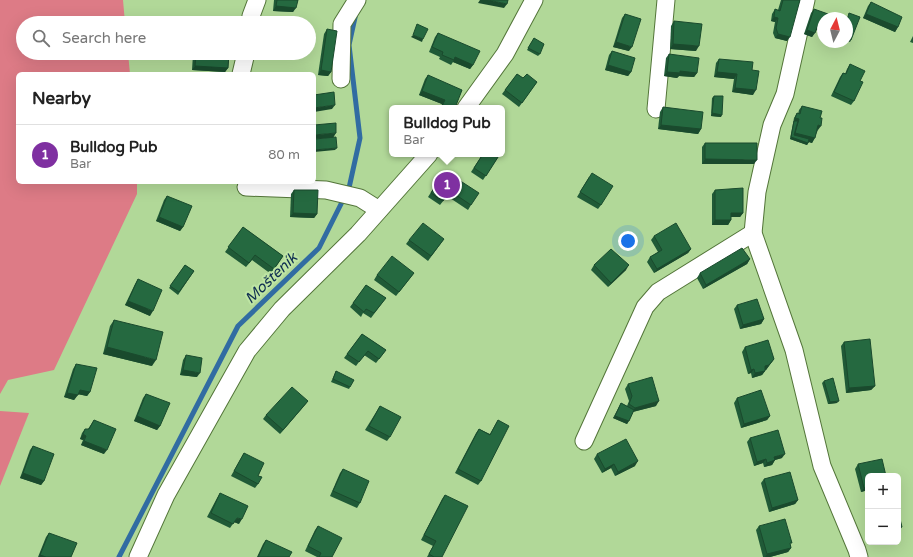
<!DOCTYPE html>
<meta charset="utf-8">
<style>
:root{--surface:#fff;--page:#f2f2f2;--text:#222;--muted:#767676;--line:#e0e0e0;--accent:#7f30a1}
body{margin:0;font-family:"Varela Round",sans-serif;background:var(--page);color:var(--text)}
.controls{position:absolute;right:12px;bottom:12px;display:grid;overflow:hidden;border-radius:6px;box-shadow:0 4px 16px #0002}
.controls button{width:36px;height:36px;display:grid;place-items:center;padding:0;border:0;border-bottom:1px solid var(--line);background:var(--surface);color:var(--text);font:20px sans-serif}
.compass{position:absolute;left:817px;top:12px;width:36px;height:36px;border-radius:50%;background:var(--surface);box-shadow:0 4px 16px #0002;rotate:7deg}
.you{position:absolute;left:628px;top:241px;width:14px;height:14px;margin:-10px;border:3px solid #fff;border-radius:50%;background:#1a73e8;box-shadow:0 0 0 6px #1a73e833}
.badge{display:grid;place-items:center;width:26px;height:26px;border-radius:50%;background:var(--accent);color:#fff;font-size:13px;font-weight:700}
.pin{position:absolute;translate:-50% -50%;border:2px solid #fff;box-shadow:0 1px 4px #0006}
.popup{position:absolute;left:389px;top:105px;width:116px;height:52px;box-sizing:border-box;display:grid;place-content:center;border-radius:6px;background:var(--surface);filter:drop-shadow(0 1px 3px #0005);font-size:13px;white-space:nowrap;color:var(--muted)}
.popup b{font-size:15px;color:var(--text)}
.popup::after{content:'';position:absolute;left:50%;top:100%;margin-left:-8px;border:8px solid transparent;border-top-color:var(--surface)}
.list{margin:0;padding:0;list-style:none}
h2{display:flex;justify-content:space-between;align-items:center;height:52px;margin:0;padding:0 16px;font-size:17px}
h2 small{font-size:13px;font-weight:400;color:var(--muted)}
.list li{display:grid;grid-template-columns:26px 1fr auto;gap:12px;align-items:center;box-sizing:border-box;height:60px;padding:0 16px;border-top:1px solid var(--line)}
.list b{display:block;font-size:15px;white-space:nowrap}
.list p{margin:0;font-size:13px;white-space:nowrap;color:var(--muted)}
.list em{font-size:13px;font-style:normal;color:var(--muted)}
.icon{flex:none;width:22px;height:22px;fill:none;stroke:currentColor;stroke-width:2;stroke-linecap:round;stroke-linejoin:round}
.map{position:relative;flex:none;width:913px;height:557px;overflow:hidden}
.search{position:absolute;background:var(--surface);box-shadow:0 4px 16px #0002;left:16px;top:16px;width:300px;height:44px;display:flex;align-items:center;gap:10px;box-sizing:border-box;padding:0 14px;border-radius:22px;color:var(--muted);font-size:15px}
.panel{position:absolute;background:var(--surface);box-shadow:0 4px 16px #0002;left:16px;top:72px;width:300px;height:112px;border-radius:6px}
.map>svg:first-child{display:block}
.green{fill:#dd7b86}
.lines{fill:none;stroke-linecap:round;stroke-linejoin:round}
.stream{stroke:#316ca2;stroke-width:5}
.minor-casing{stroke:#537539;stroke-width:19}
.minor{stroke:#fff;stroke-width:17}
.wall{fill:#205a37}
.shaded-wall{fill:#1a4a2d}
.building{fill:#256940;stroke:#1a4a2d}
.labels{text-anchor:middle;stroke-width:4;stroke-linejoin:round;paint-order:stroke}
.water-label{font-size:15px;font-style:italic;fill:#0e2d50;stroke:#bee5a4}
</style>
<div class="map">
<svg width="913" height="557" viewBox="0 0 913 557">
<rect width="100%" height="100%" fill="#b1d898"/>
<!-- green -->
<g class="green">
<path d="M 0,0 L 123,0 L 125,23 L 23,23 L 23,53 L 128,53 L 130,74 L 18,74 L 18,182 L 137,182 L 137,194 L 54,370 L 8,380 L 0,394 Z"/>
<path d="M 0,411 L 29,413 L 0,486 Z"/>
</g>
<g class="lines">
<!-- stream -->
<path class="stream" d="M 119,557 L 238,326 L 319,248 L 349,188 L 360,138 L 349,45 L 356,13"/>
<defs>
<g id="minor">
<path d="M 806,0 L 785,94 L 772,125 L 757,192 L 753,233 L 794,350 L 822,466 L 857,550 L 859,557"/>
<path d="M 250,23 L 251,16 L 257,0"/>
<path d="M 241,74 L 246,53"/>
<path d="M 341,79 L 342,24 L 357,0"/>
<path d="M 466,108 L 505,54 L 534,0"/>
<path d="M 656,109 L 666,0"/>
<path d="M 246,187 L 326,190 L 360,198 L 379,210"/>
<path d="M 584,441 L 645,307 L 658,292 L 753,233"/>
<path d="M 138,557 L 166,495 L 247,351 L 282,309 L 358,234 L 429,154"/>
</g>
</defs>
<!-- minor casing -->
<use href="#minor" class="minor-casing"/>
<!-- minor -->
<use href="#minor" class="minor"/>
</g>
<!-- wall -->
<g class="wall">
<path d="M 274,0 L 298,0 L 293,12 L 273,11 Z"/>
<path d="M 781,0 L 800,0 L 787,41 L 775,38 L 773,33 L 775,22 L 771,21 L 772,14 L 775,9 L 778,10 Z"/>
<path d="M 871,2 L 898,27 L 895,32 L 863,18 L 868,6 Z"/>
<path d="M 814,9 L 820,31 L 816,30 L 812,37 L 804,34 L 811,13 Z"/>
<path d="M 625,14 L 629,51 L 613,47 L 622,18 Z"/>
<path d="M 674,21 L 696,51 L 670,49 L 671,26 Z"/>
<path d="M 327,29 L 331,72 L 328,76 L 318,75 L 324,34 Z"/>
<path d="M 438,33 L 473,65 L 470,69 L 453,62 L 451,65 L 439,59 L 440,57 L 429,52 L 435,37 Z"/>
<path d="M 913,36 L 913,43 L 910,42 Z"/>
<path d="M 534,38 L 540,54 L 538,56 L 527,50 Z"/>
<path d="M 612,51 L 631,72 L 628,76 L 605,70 L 609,55 Z"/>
<path d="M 194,53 L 229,53 L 228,68 L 225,72 L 192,70 L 193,54 Z"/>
<path d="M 669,54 L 697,73 L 694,77 L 679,76 L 677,78 L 664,76 L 666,58 Z"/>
<path d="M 719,59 L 752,70 L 753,95 L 732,92 L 734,79 L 714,77 L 716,63 Z"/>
<path d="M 850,64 L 860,81 L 854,101 L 851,105 L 831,96 L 840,77 L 843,73 L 845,74 L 847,69 Z"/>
<path d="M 517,74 L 523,78 L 537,82 L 519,107 L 502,94 Z"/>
<path d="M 428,75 L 455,108 L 440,108 L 442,104 L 419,95 L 425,79 Z"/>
<path d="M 714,96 L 721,117 L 711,116 L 712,98 Z"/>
<path d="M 802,106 L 818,130 L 812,143 L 809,142 L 807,145 L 790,139 L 794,118 L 797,113 L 798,114 L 799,110 Z"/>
<path d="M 663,107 L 701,129 L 698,134 L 658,129 L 660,112 Z"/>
<path d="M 705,143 L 754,164 L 702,164 L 702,147 Z"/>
<path d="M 481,154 L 500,154 L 483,180 L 471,172 L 482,155 Z"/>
<path d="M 442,175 L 471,205 L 468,210 L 447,196 L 440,205 L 428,197 Z"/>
<path d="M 589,177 L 601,205 L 598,209 L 577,197 Z"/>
<path d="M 294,190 L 317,214 L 314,218 L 290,217 L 291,194 Z"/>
<path d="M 715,190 L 743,213 L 740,217 L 731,217 L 731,220 L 728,225 L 712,225 L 712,194 Z"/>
<path d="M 167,196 L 183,227 L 180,231 L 156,221 L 164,200 Z"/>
<path d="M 243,227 L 283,256 L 271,274 L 252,260 L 246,267 L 225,252 Z"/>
<path d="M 654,236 L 691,249 L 688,253 L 654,273 L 647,262 L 650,257 L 658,252 L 651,240 Z"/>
<path d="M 444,239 L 428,261 L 406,244 L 409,240 Z"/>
<path d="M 750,259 L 747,264 L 703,289 L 697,278 L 700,273 Z"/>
<path d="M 185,265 L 194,271 L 178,295 L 169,288 Z"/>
<path d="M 594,265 L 626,270 L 608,287 L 591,270 Z"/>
<path d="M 414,273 L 396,296 L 374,280 L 377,275 Z"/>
<path d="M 138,279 L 150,316 L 125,305 L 135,284 Z"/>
<path d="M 366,285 L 386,298 L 371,318 L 363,313 L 361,317 L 350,307 Z"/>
<path d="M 737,305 L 764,319 L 761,324 L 740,329 L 734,309 Z"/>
<path d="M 114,320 L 152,366 L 103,354 L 110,326 Z"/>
<path d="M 362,334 L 386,350 L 376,363 L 364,355 L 356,366 L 344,358 Z"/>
<path d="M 844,342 L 875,386 L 871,390 L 846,393 L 841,346 Z"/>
<path d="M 745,347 L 774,359 L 766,370 L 765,370 L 765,371 L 762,375 L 752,378 L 751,373 L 748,374 L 742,352 Z"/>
<path d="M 186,355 L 197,377 L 180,375 L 183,360 Z"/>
<path d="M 76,364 L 90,392 L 87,396 L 78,394 L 74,400 L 64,397 L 73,369 Z"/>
<path d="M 336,371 L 350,387 L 349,389 L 331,382 Z"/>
<path d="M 824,381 L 837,403 L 828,404 L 822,383 Z"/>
<path d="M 628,384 L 656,406 L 633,412 L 627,424 L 613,418 L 621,403 L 627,406 L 629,401 L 625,389 Z"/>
<path d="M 146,394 L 160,426 L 157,430 L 134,421 L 143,398 Z"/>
<path d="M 737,398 L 770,416 L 767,420 L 741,428 L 734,403 Z"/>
<path d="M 308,401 L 280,434 L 263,419 L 266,415 Z"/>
<path d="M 380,406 L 390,437 L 387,441 L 365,430 Z"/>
<path d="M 94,420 L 104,454 L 81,445 L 83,440 L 80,439 L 82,433 L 85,429 L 88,429 Z"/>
<path d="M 498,420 L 481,481 L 478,485 L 455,473 L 476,433 L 479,429 L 490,434 L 495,425 Z"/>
<path d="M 750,438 L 782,458 L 775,460 L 772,465 L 764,467 L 763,463 L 754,466 L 747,442 Z"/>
<path d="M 33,446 L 44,481 L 41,485 L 20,478 L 30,450 Z"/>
<path d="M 244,453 L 258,476 L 258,484 L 255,488 L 231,476 Z"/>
<path d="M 597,454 L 635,466 L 615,476 L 611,468 L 602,473 L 594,459 Z"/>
<path d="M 858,464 L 868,476 L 868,490 L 861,492 L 855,469 Z"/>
<path d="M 343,469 L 360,503 L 357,508 L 330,496 L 340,473 Z"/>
<path d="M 764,479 L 798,500 L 795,504 L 769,512 L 761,483 Z"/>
<path d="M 220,493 L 239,524 L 234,522 L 230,528 L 207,517 L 217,498 Z"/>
<path d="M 445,495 L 442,557 L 427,557 L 433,546 L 421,540 L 442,499 Z"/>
<path d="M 318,526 L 332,557 L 317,557 L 305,551 L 315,530 Z"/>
<path d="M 759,526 L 790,545 L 791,548 L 788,552 L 770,557 L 763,557 L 756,530 Z"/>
<path d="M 49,533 L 71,557 L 38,557 L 46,537 Z"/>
<path d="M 266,540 L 289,557 L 257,557 L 263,544 Z"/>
</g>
<!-- shaded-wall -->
<g class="shaded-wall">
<path d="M 480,0 L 488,0 L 507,4 L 504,8 L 478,3 Z"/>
<path d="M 276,6 L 296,8 L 293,12 L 273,11 Z"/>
<path d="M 866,14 L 898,27 L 895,32 L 863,18 Z"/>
<path d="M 774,17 L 778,18 L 775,22 L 771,21 Z"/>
<path d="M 818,25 L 823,27 L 820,31 L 815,29 Z"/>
<path d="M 807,30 L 815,33 L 812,37 L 804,34 Z"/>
<path d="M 778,34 L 790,37 L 787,41 L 775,38 Z"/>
<path d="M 413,35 L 423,39 L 422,42 L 411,37 Z"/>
<path d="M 847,39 L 851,40 L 850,42 L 847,41 Z"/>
<path d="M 616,42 L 632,47 L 629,51 L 613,47 Z"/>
<path d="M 673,44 L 699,46 L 696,51 L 670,49 Z"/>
<path d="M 279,53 L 282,53 L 293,55 L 289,59 L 277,57 Z"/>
<path d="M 455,57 L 473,65 L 470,69 L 453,62 Z"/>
<path d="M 608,65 L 631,72 L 628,76 L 605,70 Z"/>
<path d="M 195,66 L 228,68 L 225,72 L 192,70 Z"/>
<path d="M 321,70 L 331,72 L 328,76 L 318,75 Z"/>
<path d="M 680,71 L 697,73 L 694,77 L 679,76 L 677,78 L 664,76 L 667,72 Z"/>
<path d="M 717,72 L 737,74 L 734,79 L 714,77 Z"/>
<path d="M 735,88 L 756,90 L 753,95 L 732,92 Z"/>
<path d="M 422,91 L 445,100 L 442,104 L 419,95 Z"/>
<path d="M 335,105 L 332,109 L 314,112 L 314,108 Z"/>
<path d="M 712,113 L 722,115 L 721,117 L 711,116 Z"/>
<path d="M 795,118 L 799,119 L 796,124 L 794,121 Z"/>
<path d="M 661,125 L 701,129 L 698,134 L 658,129 Z"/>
<path d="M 818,125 L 821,126 L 818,130 L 815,129 Z"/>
<path d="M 336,133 L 333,138 L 314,139 L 314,135 Z"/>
<path d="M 795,133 L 815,138 L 812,143 L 792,137 Z"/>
<path d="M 791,137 L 808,143 L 807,145 L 790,139 Z"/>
<path d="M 337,148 L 335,150 L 314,152 L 314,150 Z"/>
<path d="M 705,159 L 757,160 L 754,164 L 702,164 Z"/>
<path d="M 293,213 L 317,214 L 314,218 L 290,217 Z"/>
<path d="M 731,213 L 743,213 L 740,217 L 728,217 Z"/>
<path d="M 159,217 L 183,227 L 180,231 L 156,221 Z"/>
<path d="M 715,220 L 731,220 L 728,225 L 712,225 Z"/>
<path d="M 691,249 L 688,253 L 654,273 L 657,269 Z"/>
<path d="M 750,259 L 747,264 L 703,289 L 706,285 Z"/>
<path d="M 629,265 L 626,270 L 608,287 L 611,283 Z"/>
<path d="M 128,301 L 153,311 L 150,316 L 125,305 Z"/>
<path d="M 764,319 L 761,324 L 740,329 L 743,325 Z"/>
<path d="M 107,347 L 156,360 L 152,366 L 103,354 Z"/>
<path d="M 774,359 L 766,370 L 762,371 L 765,366 Z"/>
<path d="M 754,369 L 751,373 L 748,374 L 751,370 Z"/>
<path d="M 183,370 L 200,373 L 197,377 L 180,375 Z"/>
<path d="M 765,371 L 762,375 L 752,378 L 755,373 Z"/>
<path d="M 875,386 L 871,390 L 846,393 L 849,388 Z"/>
<path d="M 80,390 L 90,392 L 87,396 L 77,394 Z"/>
<path d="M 67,393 L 78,395 L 74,400 L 64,397 Z"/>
<path d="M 308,401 L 305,405 L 280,434 L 283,430 Z"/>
<path d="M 659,401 L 656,406 L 632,412 L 635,408 Z"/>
<path d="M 839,401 L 837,403 L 828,404 L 830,402 Z"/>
<path d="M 137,416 L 160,426 L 157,430 L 134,421 Z"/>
<path d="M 615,416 L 629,421 L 627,424 L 613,418 Z"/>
<path d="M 770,416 L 767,420 L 741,428 L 744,424 Z"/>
<path d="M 83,434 L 86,436 L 83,440 L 80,439 Z"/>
<path d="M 84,441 L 107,450 L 104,454 L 81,445 Z"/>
<path d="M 785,454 L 782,458 L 771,461 L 774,457 Z"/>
<path d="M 766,459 L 763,463 L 754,466 L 757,462 Z"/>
<path d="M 775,460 L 772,465 L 764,467 L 767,463 Z"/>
<path d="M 638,461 L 635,466 L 615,476 L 618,472 Z"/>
<path d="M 614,464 L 611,468 L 602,473 L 605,469 Z"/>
<path d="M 23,473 L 44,481 L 41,485 L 20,478 Z"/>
<path d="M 868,487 L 868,490 L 861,492 L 864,488 Z"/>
<path d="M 798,500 L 795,504 L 769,512 L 772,508 Z"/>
<path d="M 237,518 L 242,519 L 239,524 L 234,522 L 230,528 Z"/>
<path d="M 898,527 L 902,527 L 899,531 L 898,531 Z"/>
<path d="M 791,548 L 788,552 L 770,557 L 765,557 L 767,554 Z"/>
<path d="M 40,555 L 46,557 L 39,557 Z"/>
</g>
<!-- building -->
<g class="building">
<path d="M 277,0 L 298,0 L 296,8 L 276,6 Z"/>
<path d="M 488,0 L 508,0 L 507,4 Z"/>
<path d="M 783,0 L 800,0 L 790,37 L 778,34 L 776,28 L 778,18 L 774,17 L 775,9 L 780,11 Z"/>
<path d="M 871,2 L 902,17 L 898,27 L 866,14 Z"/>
<path d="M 814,9 L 828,14 L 826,18 L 823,18 L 823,27 L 818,25 L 815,33 L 807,30 Z"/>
<path d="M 849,13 L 860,17 L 851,40 L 847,39 L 847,20 Z"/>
<path d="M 625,14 L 641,19 L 632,47 L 616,42 Z"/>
<path d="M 674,21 L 702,24 L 699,46 L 673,44 Z"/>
<path d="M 417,24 L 428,29 L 423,39 L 413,35 Z"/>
<path d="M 327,29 L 337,31 L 331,72 L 321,70 Z"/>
<path d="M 438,33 L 480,51 L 473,65 L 455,57 L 454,60 L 442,55 L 443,52 L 432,47 Z"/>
<path d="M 534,38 L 544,44 L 540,54 L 528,48 Z"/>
<path d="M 612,51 L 635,58 L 631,72 L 608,65 Z"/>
<path d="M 196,53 L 229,53 L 228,68 L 195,66 Z"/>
<path d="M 282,53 L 293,53 L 293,55 Z"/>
<path d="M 669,54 L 699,58 L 697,73 L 680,71 L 680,73 L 667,72 Z"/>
<path d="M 719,59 L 753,62 L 752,70 L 759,71 L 756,90 L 735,88 L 737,74 L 717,72 Z"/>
<path d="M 850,64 L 865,71 L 860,81 L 863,82 L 854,101 L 834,92 L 843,73 L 846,74 Z"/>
<path d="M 517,74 L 523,78 L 527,74 L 537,82 L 522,103 L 505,90 Z"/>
<path d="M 428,75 L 462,90 L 455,108 L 447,108 L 442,106 L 445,100 L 422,91 Z"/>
<path d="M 334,92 L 335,105 L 314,108 L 314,95 Z"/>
<path d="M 714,96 L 723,96 L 722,115 L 712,113 Z"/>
<path d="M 802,106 L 822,111 L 820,118 L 822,118 L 821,126 L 818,125 L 815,138 L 795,133 L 799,119 L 795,118 L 797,113 L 800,114 Z"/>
<path d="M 663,107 L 703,112 L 701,129 L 661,125 Z"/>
<path d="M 794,121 L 798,121 L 794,135 L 809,139 L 808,143 L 791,137 Z"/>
<path d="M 336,123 L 336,133 L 314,135 L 314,125 Z"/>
<rect x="314" y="137" width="1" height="11"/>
<path d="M 336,137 L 337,148 L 314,150 L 315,148 L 315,139 Z"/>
<path d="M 705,143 L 757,143 L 757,160 L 705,159 Z"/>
<path d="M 502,146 L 504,148 L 502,152 Z"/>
<path d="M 483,154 L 500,154 L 486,176 L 474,168 Z"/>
<path d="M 445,171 L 479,193 L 471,205 L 450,191 L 443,201 L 431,193 Z"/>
<path d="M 592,173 L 613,186 L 601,205 L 580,192 Z"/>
<path d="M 743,188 L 743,213 L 731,213 L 731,220 L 715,220 L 715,190 Z"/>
<path d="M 294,190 L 318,190 L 317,214 L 293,213 Z"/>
<path d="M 167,196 L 192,206 L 183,227 L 159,217 Z"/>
<path d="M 423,223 L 444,239 L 431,256 L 409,240 Z"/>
<path d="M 676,223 L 691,249 L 657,269 L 650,257 L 662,250 L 654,236 Z"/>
<path d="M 243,227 L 283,256 L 274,269 L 255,255 L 249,263 L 228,247 Z"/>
<path d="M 742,248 L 750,259 L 706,285 L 700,273 Z"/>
<path d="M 611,249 L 629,265 L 611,283 L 594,265 Z"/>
<path d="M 392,256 L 414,273 L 399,292 L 377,275 Z"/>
<path d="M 185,265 L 194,271 L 179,292 L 170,286 Z"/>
<path d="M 138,279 L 162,290 L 153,311 L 128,301 Z"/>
<path d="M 366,285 L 386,298 L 374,313 L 366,309 L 364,312 L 353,303 Z"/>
<path d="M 757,299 L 764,319 L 743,325 L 737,305 Z"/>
<path d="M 114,320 L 163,332 L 156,360 L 107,347 Z"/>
<path d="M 362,334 L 386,350 L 379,359 L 368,351 L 359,362 L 347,354 Z"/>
<path d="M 870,339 L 875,386 L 849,388 L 844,342 Z"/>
<path d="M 768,340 L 774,359 L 769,365 L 765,366 L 765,371 L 755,373 L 754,369 L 751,370 L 745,347 Z"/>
<path d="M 186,355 L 202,358 L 200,373 L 183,370 Z"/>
<path d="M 76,364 L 97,368 L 90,392 L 80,390 L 78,395 L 67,393 Z"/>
<path d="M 336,371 L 354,380 L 350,387 L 333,379 Z"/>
<path d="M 652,377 L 659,401 L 635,408 L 629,404 L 632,396 L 628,384 Z"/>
<path d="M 833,378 L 839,401 L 830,402 L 824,381 Z"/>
<path d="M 292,387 L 308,401 L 283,430 L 266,415 Z"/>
<path d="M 761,390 L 770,416 L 744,424 L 737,398 Z"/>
<path d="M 146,394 L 170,403 L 160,426 L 137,416 Z"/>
<path d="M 621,403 L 634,410 L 629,421 L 615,416 Z"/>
<path d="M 380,406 L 401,417 L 390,437 L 369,426 Z"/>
<path d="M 94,420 L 116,429 L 107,450 L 84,441 L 86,436 L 83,434 L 85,429 L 89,429 Z"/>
<path d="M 498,420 L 509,426 L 481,481 L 458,469 L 479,429 L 490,435 Z"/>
<path d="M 778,430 L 785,454 L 774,457 L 775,460 L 767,463 L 766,459 L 757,462 L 750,438 Z"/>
<path d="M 626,439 L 638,461 L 618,472 L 614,464 L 605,469 L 597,454 Z"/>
<path d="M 33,446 L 54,454 L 44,481 L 23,473 Z"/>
<path d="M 244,453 L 264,463 L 258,476 L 262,477 L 258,484 L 234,471 Z"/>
<path d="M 882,459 L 886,476 L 868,476 L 868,487 L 864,488 L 858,464 Z"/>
<path d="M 343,469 L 369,481 L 360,503 L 333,491 Z"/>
<path d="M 790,472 L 798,500 L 772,508 L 764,479 Z"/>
<path d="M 220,493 L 248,506 L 242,519 L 237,518 L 233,524 L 211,513 Z"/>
<path d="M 445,495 L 468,506 L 442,557 L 434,557 L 429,554 L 436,541 L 424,535 Z"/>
<path d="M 898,511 L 902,527 L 898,527 Z"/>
<path d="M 785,519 L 792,543 L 790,543 L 791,548 L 767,554 L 759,526 Z"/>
<path d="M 318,526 L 342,538 L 332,557 L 319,557 L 321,553 L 308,546 Z"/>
<path d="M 49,533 L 77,543 L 71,557 L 46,557 L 40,555 Z"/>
<path d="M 266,540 L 292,552 L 289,557 L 258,557 Z"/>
</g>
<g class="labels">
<!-- water labels -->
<g class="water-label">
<text transform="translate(271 278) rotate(-44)" y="5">Mošteník</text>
</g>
</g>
</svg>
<div class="controls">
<button>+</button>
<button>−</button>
</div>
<svg class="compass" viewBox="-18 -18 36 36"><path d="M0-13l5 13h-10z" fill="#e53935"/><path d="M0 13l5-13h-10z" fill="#767676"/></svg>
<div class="you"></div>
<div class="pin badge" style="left:447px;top:185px">1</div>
<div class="popup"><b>Bulldog Pub</b>Bar</div>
<div class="search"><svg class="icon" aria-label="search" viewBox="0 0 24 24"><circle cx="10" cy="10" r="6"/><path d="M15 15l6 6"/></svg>Search here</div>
<section class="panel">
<h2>Nearby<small></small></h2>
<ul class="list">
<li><span class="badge">1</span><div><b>Bulldog Pub</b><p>Bar</p></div><em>80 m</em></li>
</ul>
</section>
</div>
